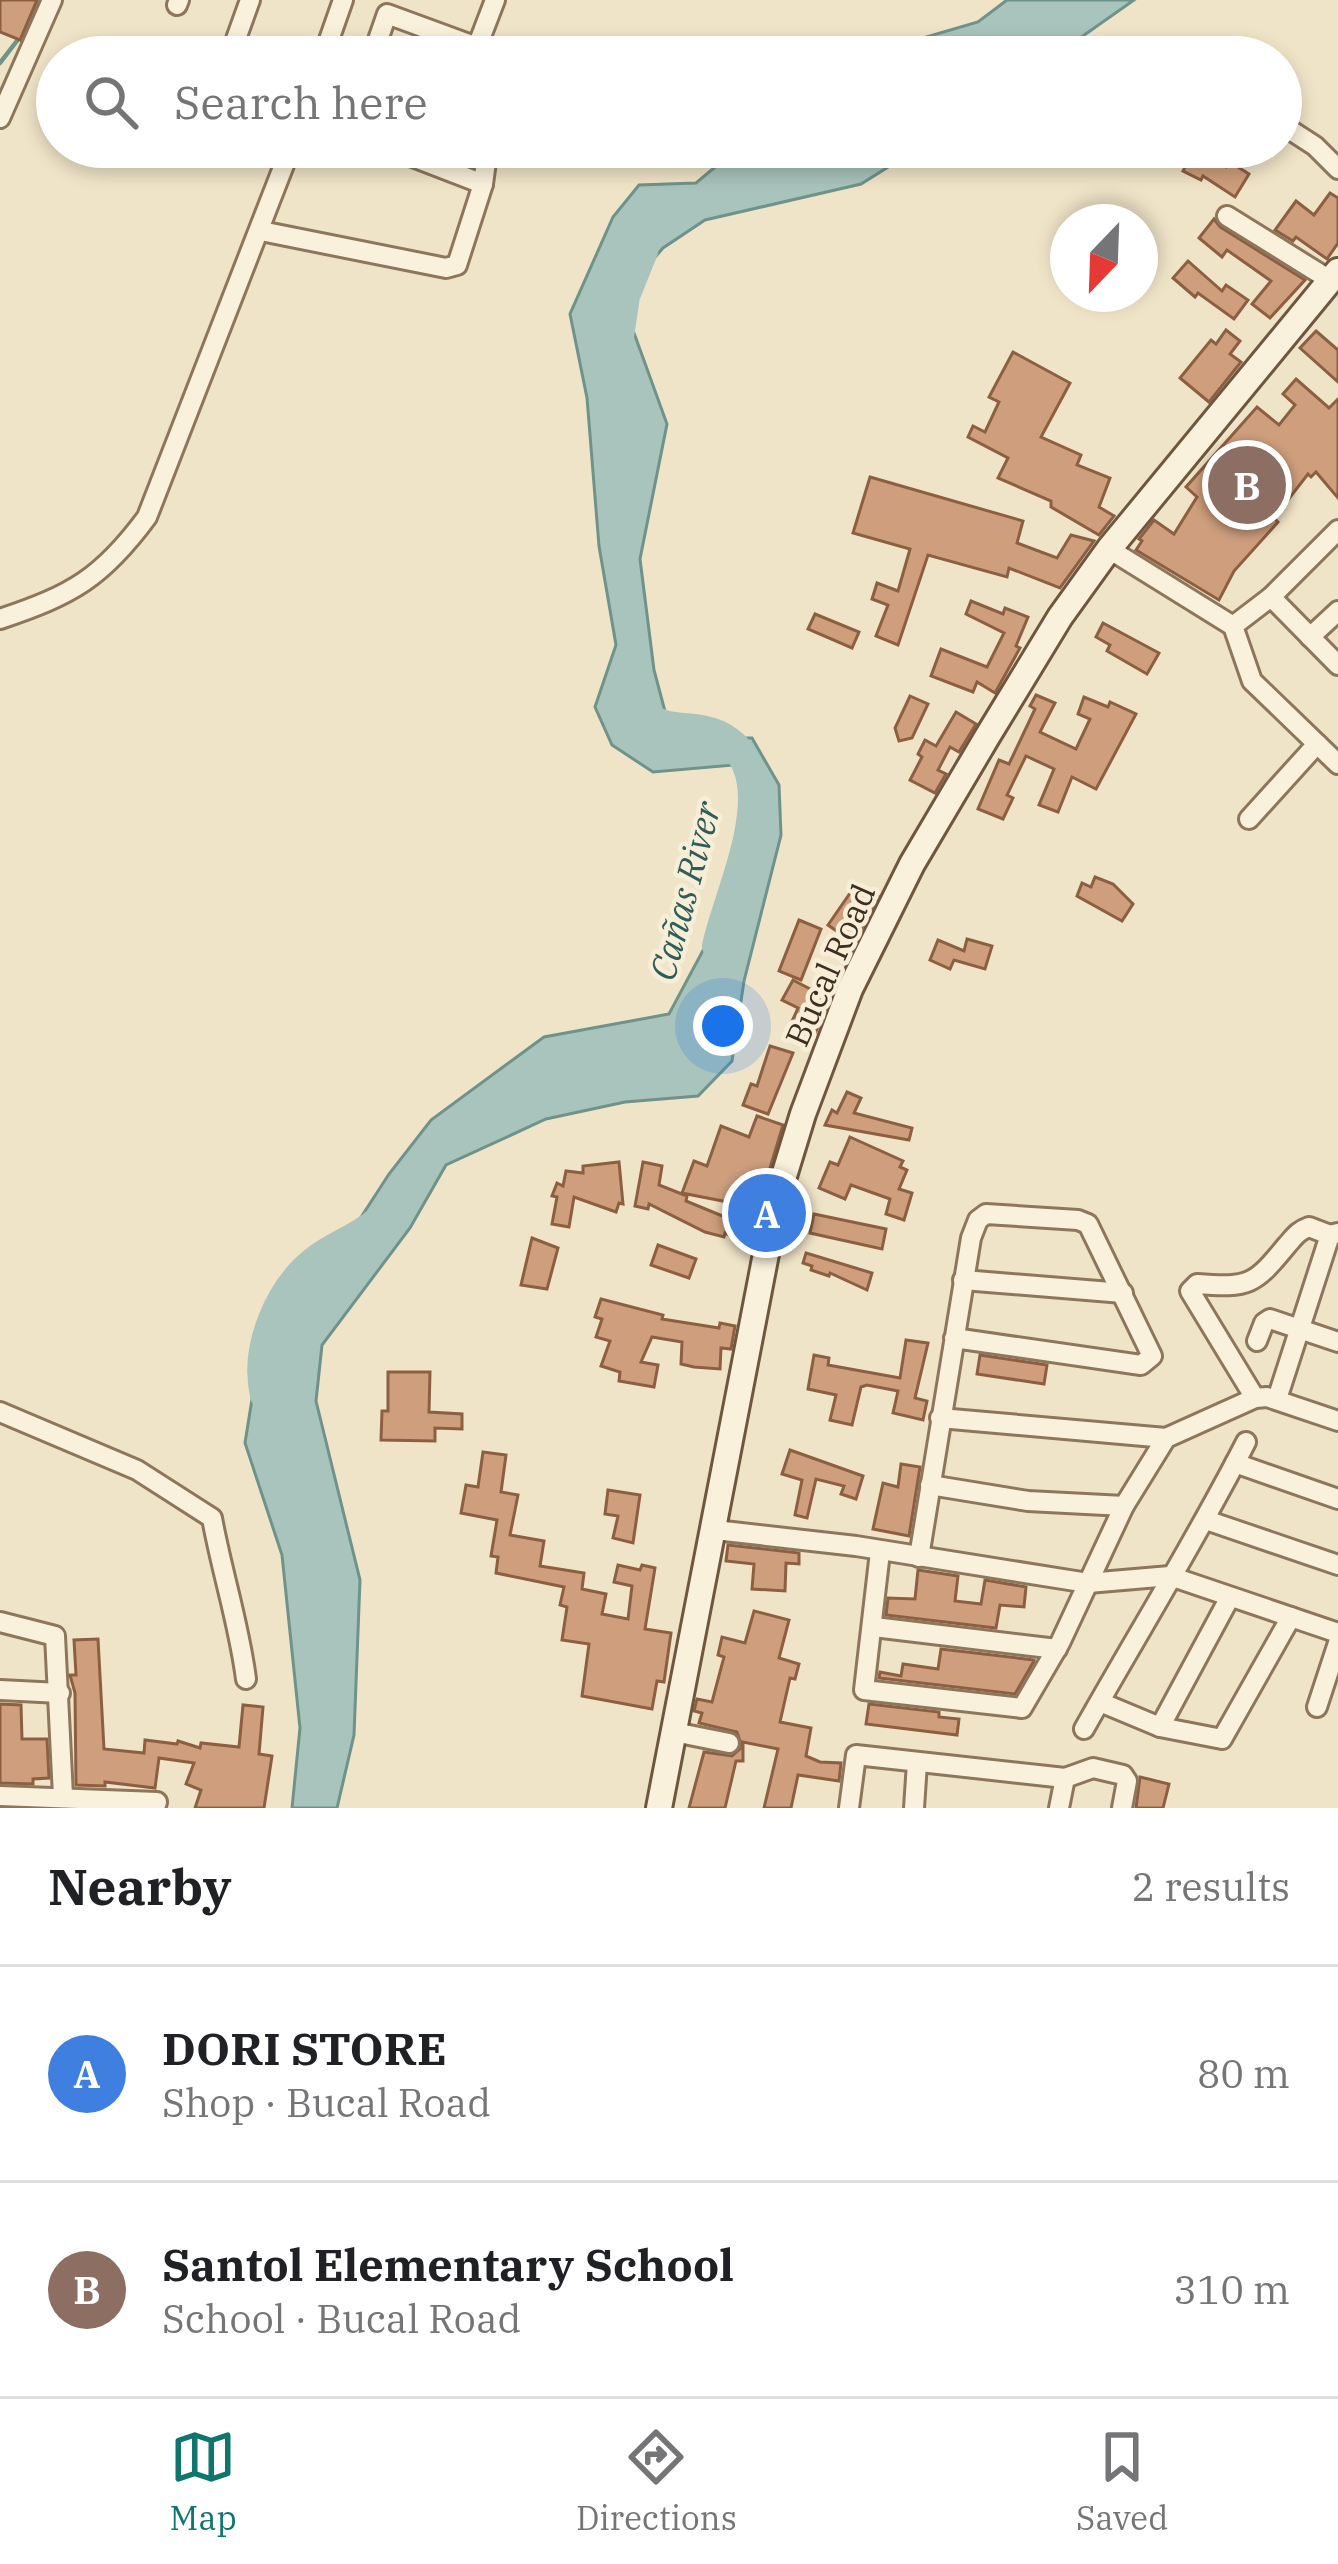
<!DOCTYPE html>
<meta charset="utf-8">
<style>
:root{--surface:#fff;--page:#f2f2f2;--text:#202124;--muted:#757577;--line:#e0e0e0;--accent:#0f766e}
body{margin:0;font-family:"IBM Plex Serif",serif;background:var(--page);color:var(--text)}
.compass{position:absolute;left:1050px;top:204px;width:108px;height:108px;border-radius:50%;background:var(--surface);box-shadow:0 6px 18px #0003;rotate:203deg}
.you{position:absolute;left:723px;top:1026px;width:42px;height:42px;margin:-30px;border:9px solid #fff;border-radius:50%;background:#1a73e8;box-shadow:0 0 0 18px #1a73e833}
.badge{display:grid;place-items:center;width:78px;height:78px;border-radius:50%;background:var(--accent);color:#fff;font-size:39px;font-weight:700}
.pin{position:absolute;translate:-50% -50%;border:6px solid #fff;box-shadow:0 3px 12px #0006}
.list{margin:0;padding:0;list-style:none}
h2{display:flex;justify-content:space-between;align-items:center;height:156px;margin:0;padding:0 48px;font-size:51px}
h2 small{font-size:39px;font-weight:400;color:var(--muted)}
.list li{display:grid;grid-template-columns:78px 1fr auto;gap:36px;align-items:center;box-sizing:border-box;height:216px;padding:0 48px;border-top:3px solid var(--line)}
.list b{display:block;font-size:45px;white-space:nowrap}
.list p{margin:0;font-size:39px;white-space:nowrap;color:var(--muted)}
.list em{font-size:39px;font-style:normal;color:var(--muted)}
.icon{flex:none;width:66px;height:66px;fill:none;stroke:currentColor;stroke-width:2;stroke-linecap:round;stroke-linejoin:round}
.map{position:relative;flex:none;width:1338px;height:1808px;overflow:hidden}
.search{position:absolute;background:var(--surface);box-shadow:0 6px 18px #0003;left:36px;right:36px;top:36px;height:132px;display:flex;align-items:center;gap:30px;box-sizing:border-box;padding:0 42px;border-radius:66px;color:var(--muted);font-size:45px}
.sheet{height:588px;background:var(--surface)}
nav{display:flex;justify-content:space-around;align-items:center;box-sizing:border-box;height:168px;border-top:3px solid var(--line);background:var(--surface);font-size:33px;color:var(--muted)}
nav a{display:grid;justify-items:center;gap:6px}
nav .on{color:var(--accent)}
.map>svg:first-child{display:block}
.water{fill:#a9c4bc;stroke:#6f938a;stroke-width:3}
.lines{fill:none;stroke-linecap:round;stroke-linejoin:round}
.stream{stroke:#6f938a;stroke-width:4.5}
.river{stroke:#a9c4bc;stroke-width:30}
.building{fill:#cf9f7d;stroke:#8d5f41;stroke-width:3}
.street-casing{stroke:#8d765c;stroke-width:24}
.secondary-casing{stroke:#6f573f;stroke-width:30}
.street{stroke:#faf1dc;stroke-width:18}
.secondary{stroke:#faf1dc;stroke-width:24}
.labels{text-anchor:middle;stroke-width:9;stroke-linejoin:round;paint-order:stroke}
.street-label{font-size:33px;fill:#3d2e20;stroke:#f7eed8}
.water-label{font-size:36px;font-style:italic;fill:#2f5d5a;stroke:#f7eed8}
</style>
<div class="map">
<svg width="1338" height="1808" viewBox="0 0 1338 1808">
<rect width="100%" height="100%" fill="#f0e4c8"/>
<!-- water -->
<g class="water">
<path d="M 1007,0 L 1134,0 L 1053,57 L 870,57 L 882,50 L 978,22 Z"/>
<path d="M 739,147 L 920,147 L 861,184 L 705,220 L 663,248 L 621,297 L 667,424 L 640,559 L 654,670 L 667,719 L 702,738 L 752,738 L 779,785 L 781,835 L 744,981 L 732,1061 L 698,1096 L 625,1102 L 546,1119 L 446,1165 L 410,1228 L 322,1345 L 316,1401 L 360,1580 L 354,1735 L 337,1808 L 292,1808 L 300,1728 L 282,1555 L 245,1443 L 257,1368 L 276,1321 L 303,1278 L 343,1245 L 389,1174 L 431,1120 L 544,1037 L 669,1014 L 753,857 L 744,788 L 733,765 L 653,772 L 612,745 L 595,707 L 616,645 L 599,546 L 587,398 L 570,314 L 613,217 L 639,185 L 696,183 Z"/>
</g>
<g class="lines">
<!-- stream -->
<path class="stream" d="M 0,63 L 23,33 L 40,0"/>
<!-- river -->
<g class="river">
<path d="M 618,343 L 625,296 L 643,251"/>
<path d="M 645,716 C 668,733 694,724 718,735 C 791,771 729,889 717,946"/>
<path d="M 265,1395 C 254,1348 279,1287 319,1258 C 337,1245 358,1238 376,1223"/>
</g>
</g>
<!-- building -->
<g class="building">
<path d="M 0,0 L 37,0 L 20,40 L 0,32 Z"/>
<path d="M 1193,151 L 1226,167 L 1230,162 L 1249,174 L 1235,197 L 1203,176 L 1201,180 L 1183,171 Z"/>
<path d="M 1330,193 L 1338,198 L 1338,243 L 1327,259 L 1296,237 L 1293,241 L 1275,230 L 1296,201 L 1314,215 Z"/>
<path d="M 1214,219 L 1220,227 L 1305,280 L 1270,318 L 1252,304 L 1271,281 L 1227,250 L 1222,257 L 1199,238 Z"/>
<path d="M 1188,261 L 1222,291 L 1226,285 L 1248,300 L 1234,319 L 1198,293 L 1195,297 L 1173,278 Z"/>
<path d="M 1226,330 L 1240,341 L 1230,354 L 1241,362 L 1209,402 L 1180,378 L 1211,340 L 1216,344 Z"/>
<path d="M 1316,331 L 1338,350 L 1338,382 L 1300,348 Z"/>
<path d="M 1013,352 L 1070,383 L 1041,437 L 1081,455 L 1077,465 L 1110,478 L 1099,507 L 1114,516 L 1099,535 L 1051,507 L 1051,501 L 998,478 L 1008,458 L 968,437 L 973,426 L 985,432 L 999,402 L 989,397 Z"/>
<path d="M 1296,379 L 1329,408 L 1338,399 L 1338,498 L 1316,472 L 1311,477 L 1308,474 L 1274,518 L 1278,522 L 1234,571 L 1219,600 L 1136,550 L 1142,541 L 1139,539 L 1154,520 L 1174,534 L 1197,497 L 1186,487 L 1257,407 L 1279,425 L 1295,405 L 1283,394 Z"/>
<path d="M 870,477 L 1023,521 L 1017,543 L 1057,558 L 1071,535 L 1094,541 L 1060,588 L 1009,568 L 1007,577 L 928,555 L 898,645 L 876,636 L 888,605 L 872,599 L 877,583 L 898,591 L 910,549 L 853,533 Z"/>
<path d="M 971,601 L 1003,614 L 1005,608 L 1028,617 L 1016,646 L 1020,648 L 995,693 L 977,682 L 973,692 L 931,676 L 941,649 L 987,667 L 1004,633 L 966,614 Z"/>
<path d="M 815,614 L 859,632 L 852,648 L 808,629 Z"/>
<path d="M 1103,623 L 1159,653 L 1147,674 L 1107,651 L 1110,645 L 1096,637 Z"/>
<path d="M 1036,695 L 1055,703 L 1040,732 L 1076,749 L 1090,719 L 1078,714 L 1084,697 L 1108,707 L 1110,702 L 1136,714 L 1096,789 L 1072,777 L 1058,812 L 1039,805 L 1054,769 L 1026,756 L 1007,795 L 1013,798 L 1003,819 L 978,809 L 999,760 L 1009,764 L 1035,709 L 1030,706 Z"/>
<path d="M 910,696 L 928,704 L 912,738 L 899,741 L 895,728 Z"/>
<path d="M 956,712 L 976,724 L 959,752 L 950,747 L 938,770 L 946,774 L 935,793 L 910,780 L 922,757 L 918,754 L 925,740 L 936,746 Z"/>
<path d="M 1095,877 L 1113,884 L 1133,904 L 1122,921 L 1077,896 L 1082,883 L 1091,887 Z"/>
<path d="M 857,883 L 878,896 L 854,943 L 828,925 Z"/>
<path d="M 799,920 L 821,929 L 801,980 L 779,971 Z"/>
<path d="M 967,939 L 992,946 L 985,969 L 954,960 L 950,969 L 930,960 L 938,940 L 964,951 Z"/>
<path d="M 793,980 L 829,999 L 813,1039 L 789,1028 L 798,1008 L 782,1000 Z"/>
<path d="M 770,1046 L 793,1053 L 768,1114 L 743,1105 L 751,1084 L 757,1086 Z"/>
<path d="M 847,1092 L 861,1098 L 854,1113 L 912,1128 L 909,1140 L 825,1125 L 832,1110 L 837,1113 Z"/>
<path d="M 757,1116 L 783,1125 L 758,1208 L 682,1193 L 694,1161 L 707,1166 L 721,1126 L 749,1137 Z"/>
<path d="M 850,1137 L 903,1161 L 900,1167 L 907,1170 L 899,1189 L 912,1193 L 904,1220 L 886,1214 L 890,1199 L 851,1185 L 845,1199 L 819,1188 L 830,1162 L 838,1165 Z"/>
<path d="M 619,1162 L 623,1204 L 619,1203 L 616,1212 L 574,1197 L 569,1227 L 552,1224 L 557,1197 L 552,1196 L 557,1183 L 563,1186 L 566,1171 L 583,1173 L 583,1166 Z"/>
<path d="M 643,1162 L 662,1166 L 659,1185 L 687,1196 L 686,1201 L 754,1229 L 751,1244 L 725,1233 L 724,1237 L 705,1232 L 649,1204 L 648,1209 L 635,1206 Z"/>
<path d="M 814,1214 L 886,1229 L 882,1249 L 810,1233 Z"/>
<path d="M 532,1238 L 558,1248 L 547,1289 L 521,1285 Z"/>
<path d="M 658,1245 L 696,1259 L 689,1278 L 651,1265 Z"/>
<path d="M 806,1253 L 872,1273 L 867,1290 L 830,1273 L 829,1276 L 811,1270 L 812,1266 L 803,1263 Z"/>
<path d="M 601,1299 L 663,1315 L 662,1319 L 719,1328 L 720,1323 L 735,1326 L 731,1349 L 721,1348 L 720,1369 L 694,1367 L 681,1364 L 682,1342 L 652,1337 L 641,1362 L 658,1365 L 654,1387 L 619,1381 L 620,1372 L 601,1366 L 610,1341 L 596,1337 L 602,1319 L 595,1317 Z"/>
<path d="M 906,1340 L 928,1343 L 915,1398 L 927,1401 L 923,1420 L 893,1413 L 898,1391 L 867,1385 L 861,1387 L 852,1425 L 830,1420 L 836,1395 L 808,1389 L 814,1355 L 829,1358 L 828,1365 L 900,1378 Z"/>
<path d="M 980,1355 L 1047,1365 L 1044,1384 L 977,1374 Z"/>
<path d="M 388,1372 L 430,1372 L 429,1412 L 462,1414 L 462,1429 L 435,1428 L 435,1441 L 381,1440 L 382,1411 L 388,1411 Z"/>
<path d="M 790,1450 L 863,1476 L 856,1499 L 841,1494 L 844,1486 L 816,1479 L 807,1518 L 795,1515 L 802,1480 L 782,1474 Z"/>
<path d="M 483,1452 L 506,1455 L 501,1492 L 518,1495 L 510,1535 L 544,1541 L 540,1566 L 584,1573 L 582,1589 L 606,1594 L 602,1614 L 628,1619 L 632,1586 L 614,1582 L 618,1565 L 640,1570 L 642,1565 L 655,1568 L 645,1629 L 671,1633 L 664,1682 L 657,1681 L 652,1709 L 582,1696 L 589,1644 L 562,1640 L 567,1607 L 560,1605 L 564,1587 L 496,1573 L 498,1557 L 491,1556 L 497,1520 L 461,1513 L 466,1485 L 478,1487 Z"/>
<path d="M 901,1464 L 920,1467 L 909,1536 L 873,1529 L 883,1483 L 898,1487 Z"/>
<path d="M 608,1490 L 640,1495 L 633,1543 L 613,1538 L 618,1516 L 605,1514 Z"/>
<path d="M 728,1545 L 799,1553 L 799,1564 L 786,1563 L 785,1591 L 752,1589 L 754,1564 L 726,1561 Z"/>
<path d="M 918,1570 L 958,1576 L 955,1601 L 981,1604 L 985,1580 L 1026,1587 L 1024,1607 L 1000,1605 L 996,1628 L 886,1615 L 888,1598 L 915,1599 Z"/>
<path d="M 754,1611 L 789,1620 L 779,1658 L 799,1664 L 795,1679 L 790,1678 L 780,1722 L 811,1728 L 806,1756 L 820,1762 L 841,1763 L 839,1781 L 798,1775 L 791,1808 L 764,1808 L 778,1749 L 743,1742 L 743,1761 L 736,1761 L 725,1808 L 689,1808 L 704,1752 L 732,1756 L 742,1747 L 737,1732 L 699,1723 L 702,1713 L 694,1711 L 697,1699 L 712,1702 L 724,1657 L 718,1655 L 722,1637 L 745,1643 Z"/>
<path d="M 98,1639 L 104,1749 L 144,1753 L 145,1740 L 177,1744 L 178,1741 L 200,1748 L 201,1743 L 239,1747 L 243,1705 L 263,1707 L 259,1754 L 272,1756 L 264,1808 L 195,1808 L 201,1790 L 186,1784 L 194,1763 L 159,1758 L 155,1788 L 105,1782 L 105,1786 L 76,1785 L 75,1693 L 70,1675 L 76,1675 L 74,1640 Z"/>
<path d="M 941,1649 L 1034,1660 L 1034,1661 L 1015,1694 L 879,1678 L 880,1672 L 901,1676 L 903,1664 L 938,1669 Z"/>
<path d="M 0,1704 L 21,1705 L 22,1739 L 47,1739 L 49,1778 L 33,1779 L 33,1784 L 0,1783 Z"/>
<path d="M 869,1704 L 939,1712 L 939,1717 L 959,1719 L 957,1735 L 866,1724 Z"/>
<path d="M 1140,1777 L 1169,1784 L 1163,1808 L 1136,1808 Z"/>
</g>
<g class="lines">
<defs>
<g id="street">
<path d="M 177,5 L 179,0"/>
<path d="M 236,39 L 250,0"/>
<path d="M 323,57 L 343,0"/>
<path d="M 372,57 L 387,14 L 477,47"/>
<path d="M 479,57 L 477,47 L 495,0"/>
<path d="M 0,118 L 52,0"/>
<path d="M 1281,124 L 1315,146 L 1338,169"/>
<path d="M 387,147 L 483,184"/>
<path d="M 1227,216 L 1330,280"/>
<path d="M 261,231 L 446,268 L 457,265 L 483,184 L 488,147"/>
<path d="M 1109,549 L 1233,626 L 1252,681 L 1338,764"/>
<path d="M 1271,597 L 1338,530"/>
<path d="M 0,619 C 72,595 102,578 147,517 L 291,147"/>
<path d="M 1233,626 L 1271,597 L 1338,665"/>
<path d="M 1310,637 L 1338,611"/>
<path d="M 1249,819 L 1317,744"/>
<path d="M 963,1280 L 1123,1293"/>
<path d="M 1257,1341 L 1264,1323 L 1270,1319 L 1338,1342"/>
<path d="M 1255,1398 L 1190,1291 L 1197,1284 C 1250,1288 1254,1285 1287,1245 C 1295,1236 1298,1231 1309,1227 L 1330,1235"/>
<path d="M 1277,1399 L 1330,1235 L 1338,1233"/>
<path d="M 0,1412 L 137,1470 L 212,1518 C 222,1573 239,1624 246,1679"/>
<path d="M 940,1418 L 1166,1438"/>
<path d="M 1235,1463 L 1338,1499"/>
<path d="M 930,1485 L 1028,1501 L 1124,1506"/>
<path d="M 1206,1520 L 1338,1565"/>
<path d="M 715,1530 L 856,1546 L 1088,1583 L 1170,1576 L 1338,1633"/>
<path d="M 880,1552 L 864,1690 L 1022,1708 L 1060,1643 L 1124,1506 L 1166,1438 L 1255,1398 L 1267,1397 L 1338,1421"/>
<path d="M 919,1557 L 971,1238 L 978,1220 L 986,1214 L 1078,1220 L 1088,1224 L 1152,1356 L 1141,1365 L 954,1338"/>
<path d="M 0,1622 L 55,1636 L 63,1796"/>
<path d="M 874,1627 L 1057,1649"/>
<path d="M 0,1690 L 60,1693"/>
<path d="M 1100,1702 L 1160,1727 L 1222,1739 L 1291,1617"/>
<path d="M 1317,1707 L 1338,1643"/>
<path d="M 1160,1727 L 1230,1597"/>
<path d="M 1084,1729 C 1138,1633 1196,1540 1246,1442"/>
<path d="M 674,1732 L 729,1743"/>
<path d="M 1065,1778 L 1093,1768 L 1123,1775 L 1127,1781 L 1122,1808"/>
<path d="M 0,1796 L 157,1802 L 155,1808"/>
<path d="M 849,1808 L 856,1755 L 1065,1778 L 1059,1808"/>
<path d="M 914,1808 L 917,1763"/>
</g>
<path id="secondary" d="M 659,1808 L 776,1202 L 803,1114 L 850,989 L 912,864 L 987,737 L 1060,617 L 1109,549 L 1338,271"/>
</defs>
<!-- street casing -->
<use href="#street" class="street-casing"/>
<!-- secondary casing -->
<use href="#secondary" class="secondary-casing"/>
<!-- street -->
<use href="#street" class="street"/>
<!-- secondary -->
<use href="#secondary" class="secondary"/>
</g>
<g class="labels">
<!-- street labels -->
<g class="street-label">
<text transform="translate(830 965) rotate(-66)" y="12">Bucal Road</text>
</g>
<!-- water labels -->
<g class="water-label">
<text transform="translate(685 891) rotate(-75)" y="13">Cañas River</text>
</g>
</g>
</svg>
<svg class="compass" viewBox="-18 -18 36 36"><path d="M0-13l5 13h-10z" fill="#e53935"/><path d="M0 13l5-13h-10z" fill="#757577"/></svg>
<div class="you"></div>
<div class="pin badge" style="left:767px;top:1213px;background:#3f7fe0">A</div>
<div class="pin badge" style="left:1247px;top:485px;background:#8d6e63">B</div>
<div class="search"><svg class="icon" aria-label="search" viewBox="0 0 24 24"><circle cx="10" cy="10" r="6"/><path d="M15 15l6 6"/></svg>Search here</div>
</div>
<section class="sheet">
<h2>Nearby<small>2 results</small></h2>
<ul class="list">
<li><span class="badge" style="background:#3f7fe0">A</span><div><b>DORI STORE</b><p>Shop · Bucal Road</p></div><em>80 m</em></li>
<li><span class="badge" style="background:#8d6e63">B</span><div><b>Santol Elementary School</b><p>School · Bucal Road</p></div><em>310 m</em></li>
</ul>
</section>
<nav>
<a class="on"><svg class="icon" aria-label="map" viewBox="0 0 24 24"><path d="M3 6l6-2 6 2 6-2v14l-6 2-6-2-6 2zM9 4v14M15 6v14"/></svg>Map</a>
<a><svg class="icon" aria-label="directions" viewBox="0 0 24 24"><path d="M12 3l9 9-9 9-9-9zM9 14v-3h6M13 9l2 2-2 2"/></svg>Directions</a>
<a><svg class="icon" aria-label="saved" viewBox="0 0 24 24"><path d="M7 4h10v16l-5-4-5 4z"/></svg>Saved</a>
</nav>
